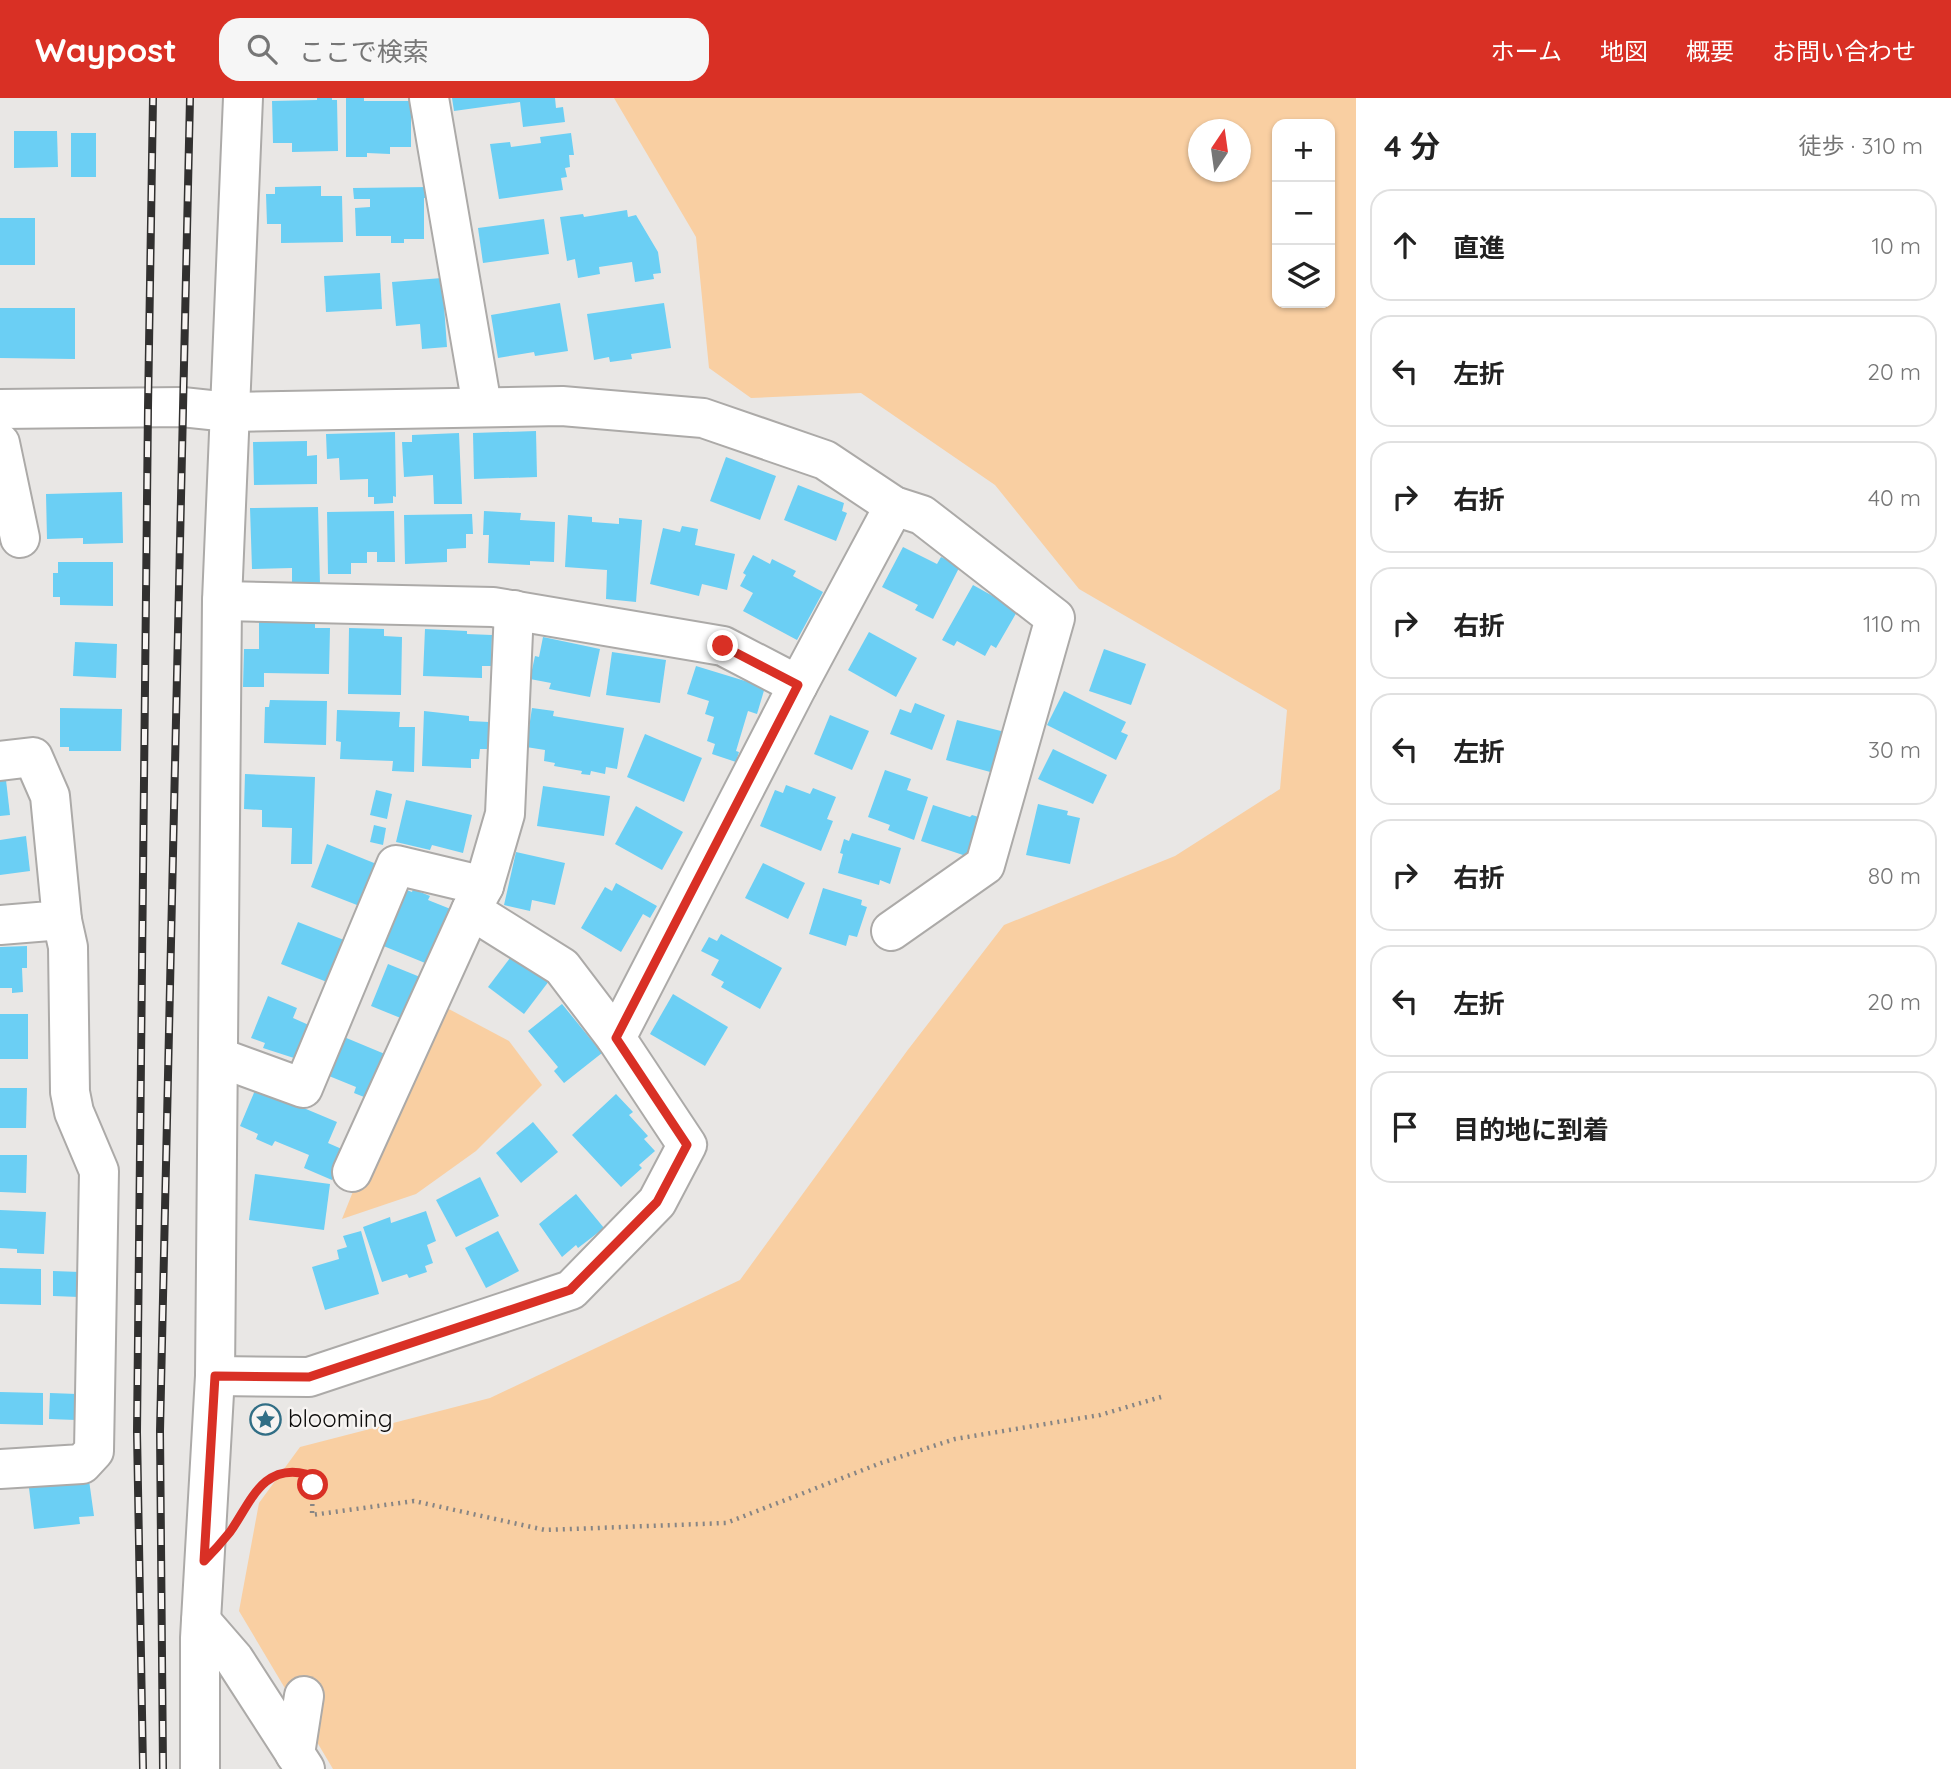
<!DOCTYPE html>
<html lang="ja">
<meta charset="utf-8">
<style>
:root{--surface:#fff;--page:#f6f6f6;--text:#222;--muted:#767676;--line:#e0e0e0;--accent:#d93025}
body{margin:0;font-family:Quicksand,"Noto Sans JP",sans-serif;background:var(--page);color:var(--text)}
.controls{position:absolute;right:21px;top:21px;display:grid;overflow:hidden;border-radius:14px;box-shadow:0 2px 5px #0004}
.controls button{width:63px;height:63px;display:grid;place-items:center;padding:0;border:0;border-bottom:2px solid var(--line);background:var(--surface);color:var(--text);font:35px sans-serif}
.compass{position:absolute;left:1188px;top:21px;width:63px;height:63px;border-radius:50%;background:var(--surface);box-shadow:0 2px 5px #0004;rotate:13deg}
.stop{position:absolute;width:21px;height:21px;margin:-16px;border:5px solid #d93025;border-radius:50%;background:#fff}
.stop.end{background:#d93025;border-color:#fff;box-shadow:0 2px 7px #0008}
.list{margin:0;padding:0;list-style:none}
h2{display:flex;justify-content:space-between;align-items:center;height:91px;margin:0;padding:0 28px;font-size:30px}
h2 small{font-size:23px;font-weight:400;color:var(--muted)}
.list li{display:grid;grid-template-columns:46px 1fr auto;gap:21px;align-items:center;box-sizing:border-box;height:112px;margin:0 14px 14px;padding:0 14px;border:2px solid var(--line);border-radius:21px}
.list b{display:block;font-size:26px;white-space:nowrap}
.list em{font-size:23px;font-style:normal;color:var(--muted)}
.icon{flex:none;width:38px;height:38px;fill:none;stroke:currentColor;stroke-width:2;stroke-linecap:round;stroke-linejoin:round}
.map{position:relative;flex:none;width:1356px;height:1671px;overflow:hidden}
header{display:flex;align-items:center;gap:42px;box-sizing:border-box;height:98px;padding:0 35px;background:var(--accent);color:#fff}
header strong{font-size:33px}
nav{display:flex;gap:38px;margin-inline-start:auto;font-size:24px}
.search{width:490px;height:63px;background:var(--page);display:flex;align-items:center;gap:18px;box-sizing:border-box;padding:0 24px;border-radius:21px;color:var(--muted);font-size:26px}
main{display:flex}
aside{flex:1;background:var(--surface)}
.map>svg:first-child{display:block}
.green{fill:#f9cfa2;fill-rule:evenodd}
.building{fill:#6bcff4}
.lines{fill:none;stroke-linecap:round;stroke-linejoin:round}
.minor-casing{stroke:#acaaa8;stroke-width:42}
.path{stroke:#878584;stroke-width:4.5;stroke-dasharray:2 5;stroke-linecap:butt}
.minor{stroke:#fff;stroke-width:38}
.rail-casing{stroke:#31302f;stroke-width:8}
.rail{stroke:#f7f4f2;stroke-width:5;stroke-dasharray:16;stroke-linecap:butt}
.route{stroke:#d93025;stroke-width:9}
.labels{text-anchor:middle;stroke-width:5;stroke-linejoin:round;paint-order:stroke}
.poi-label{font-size:24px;fill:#0d0c0b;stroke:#f7f4f2;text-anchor:start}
</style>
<header>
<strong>Waypost</strong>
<div class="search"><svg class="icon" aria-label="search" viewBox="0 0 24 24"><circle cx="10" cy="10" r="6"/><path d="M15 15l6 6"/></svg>ここで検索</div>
<nav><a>ホーム</a><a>地図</a><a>概要</a><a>お問い合わせ</a></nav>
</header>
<main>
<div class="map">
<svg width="1356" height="1671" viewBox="0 0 1356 1671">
<rect width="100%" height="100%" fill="#e9e7e5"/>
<!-- green -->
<g class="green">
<path d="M 614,0 L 1356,0 L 1356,1671 L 333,1671 L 239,1513 L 259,1405 L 300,1349 L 490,1300 L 740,1182 L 907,953 L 1004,827 L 1175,758 L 1280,691 L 1287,612 L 1079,491 L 995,387 L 861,295 L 751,300 L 709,270 L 696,139 ZM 1277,26 L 1330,26 L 1330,205 L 1277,205 ZM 1198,32 L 1240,32 L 1240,74 L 1198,74 Z"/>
<path d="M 430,901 L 509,943 L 542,987 L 476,1053 L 416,1096 L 342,1121 Z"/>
</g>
<!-- building -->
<g class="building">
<path d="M 317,0 L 332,0 L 332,2 L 337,2 L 338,53 L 292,54 L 292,45 L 273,45 L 272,3 L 317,2 Z"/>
<path d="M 346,0 L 364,0 L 364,3 L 411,3 L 411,49 L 390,49 L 390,56 L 367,55 L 367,59 L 346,59 Z"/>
<path d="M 452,0 L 555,0 L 556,10 L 563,9 L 565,24 L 523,29 L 520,4 L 454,13 Z"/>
<path d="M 14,33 L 57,33 L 58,69 L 14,70 Z"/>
<rect x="71" y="35" width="25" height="44"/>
<path d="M 571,35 L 574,57 L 569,57 L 570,69 L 565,70 L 567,79 L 561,80 L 563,92 L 499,101 L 490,46 L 510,44 L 511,49 L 541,45 L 540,39 Z"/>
<path d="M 321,88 L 321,98 L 342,98 L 343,144 L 281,145 L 281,126 L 267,126 L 266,96 L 275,96 L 275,89 Z"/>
<path d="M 429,89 L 429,100 L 424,100 L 424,141 L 404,141 L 404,145 L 391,145 L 391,138 L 356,138 L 355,110 L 370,109 L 370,101 L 354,101 L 353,90 Z"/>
<path d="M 627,112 L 628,119 L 636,117 L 658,154 L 661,175 L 653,176 L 654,181 L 635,184 L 632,164 L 599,169 L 600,176 L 578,180 L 575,161 L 567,163 L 560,119 L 583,116 L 584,119 Z"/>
<rect x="0" y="120" width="35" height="47"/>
<path d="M 544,121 L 549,156 L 483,165 L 478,130 Z"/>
<path d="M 380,175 L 382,211 L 326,214 L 324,178 Z"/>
<path d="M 442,180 L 447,249 L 422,251 L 420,226 L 396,228 L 392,184 Z"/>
<path d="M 560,205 L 568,253 L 535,258 L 534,254 L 498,260 L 491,217 Z"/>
<path d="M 664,205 L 671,250 L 631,256 L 632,261 L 610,264 L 609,259 L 594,262 L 587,216 Z"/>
<path d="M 0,210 L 75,210 L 75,261 L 0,260 Z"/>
<path d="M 536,333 L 537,379 L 474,381 L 473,335 Z"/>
<path d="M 395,334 L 396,399 L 393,398 L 393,405 L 374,406 L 374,399 L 368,399 L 368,381 L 340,382 L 339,360 L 327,361 L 326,336 Z"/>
<path d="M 459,335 L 462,406 L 434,406 L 433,377 L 404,379 L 402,344 L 412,344 L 412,337 Z"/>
<path d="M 307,343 L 307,358 L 317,357 L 317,386 L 254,387 L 253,344 Z"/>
<path d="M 726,359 L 776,378 L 760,422 L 710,403 Z"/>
<path d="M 798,387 L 844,405 L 842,413 L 847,415 L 836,443 L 784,422 Z"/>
<path d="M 122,394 L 123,445 L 83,446 L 83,440 L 47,441 L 46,396 Z"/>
<path d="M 318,409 L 320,486 L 292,486 L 292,470 L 252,471 L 250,410 Z"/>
<path d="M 394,413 L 395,464 L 377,464 L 377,454 L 367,454 L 367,465 L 351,465 L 351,476 L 328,476 L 327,414 Z"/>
<path d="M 484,413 L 521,415 L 520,422 L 555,424 L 554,464 L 530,463 L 530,467 L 488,465 L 489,437 L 483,437 Z"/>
<path d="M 472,416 L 473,436 L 466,436 L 466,450 L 447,451 L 447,464 L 405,466 L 404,417 Z"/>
<path d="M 568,417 L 592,419 L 592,424 L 619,426 L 619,420 L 642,422 L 636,504 L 606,501 L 607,472 L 565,469 Z"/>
<path d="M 682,428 L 698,431 L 695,447 L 735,456 L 727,492 L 702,486 L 699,498 L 650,486 L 663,430 L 680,434 Z"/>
<path d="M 903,449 L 937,466 L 941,459 L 960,468 L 933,521 L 915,512 L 918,507 L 882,489 Z"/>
<path d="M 753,457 L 770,466 L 772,461 L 796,473 L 793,478 L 823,494 L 797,542 L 743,513 L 753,495 L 740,488 L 746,477 L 743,475 Z"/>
<path d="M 58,464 L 113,464 L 113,508 L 60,507 L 60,499 L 53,499 L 53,475 L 58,475 Z"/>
<path d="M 973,487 L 1018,512 L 996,550 L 991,547 L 985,558 L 957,543 L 954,548 L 942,542 Z"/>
<path d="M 259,524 L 315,524 L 315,530 L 330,530 L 329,576 L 264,575 L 264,589 L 243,589 L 244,551 L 259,551 Z"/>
<path d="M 349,530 L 384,531 L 384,538 L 402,539 L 401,597 L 348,596 Z"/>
<path d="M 425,531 L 467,533 L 467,536 L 492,537 L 491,568 L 482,568 L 482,580 L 423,578 Z"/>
<path d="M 869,534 L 917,560 L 896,599 L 848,572 Z"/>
<path d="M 543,539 L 600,551 L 590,599 L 549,591 L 551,585 L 530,581 L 535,558 L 539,559 Z"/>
<path d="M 75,544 L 117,546 L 116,580 L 73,578 Z"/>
<path d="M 1104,551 L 1146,566 L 1131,607 L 1089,593 Z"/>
<path d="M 612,554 L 666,562 L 660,605 L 606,597 Z"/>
<path d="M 696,568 L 765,589 L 757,616 L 748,613 L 736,653 L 739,654 L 736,664 L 712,656 L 715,646 L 707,643 L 714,619 L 705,616 L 709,603 L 687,596 Z"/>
<path d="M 1064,593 L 1126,624 L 1121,634 L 1128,637 L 1116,662 L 1047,627 Z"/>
<path d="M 270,602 L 327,603 L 326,647 L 264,645 L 265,609 L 269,609 Z"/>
<path d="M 915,605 L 945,617 L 932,652 L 890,636 L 900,611 L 911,615 Z"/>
<path d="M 60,610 L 122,611 L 121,653 L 69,653 L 69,649 L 60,649 Z"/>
<path d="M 532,610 L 554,613 L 553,618 L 624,630 L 617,671 L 606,669 L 605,676 L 591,673 L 590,677 L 581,676 L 582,673 L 554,668 L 555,665 L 544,663 L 545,652 L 526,649 Z"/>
<path d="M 337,612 L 400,614 L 399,629 L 415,629 L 414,674 L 392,673 L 393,663 L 340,661 L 341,644 L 336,643 Z"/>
<path d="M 424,613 L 469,618 L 469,623 L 489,624 L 488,651 L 480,651 L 479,661 L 471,661 L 471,670 L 422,668 Z"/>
<path d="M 830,617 L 869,633 L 852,672 L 814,656 Z"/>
<path d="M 957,622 L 1005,634 L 994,675 L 946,662 Z"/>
<path d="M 645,636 L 702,660 L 684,704 L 627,679 Z"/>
<path d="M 1053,651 L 1107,677 L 1093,706 L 1038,681 Z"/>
<path d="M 885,672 L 911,681 L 907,692 L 928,699 L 914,742 L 888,732 L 890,727 L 868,719 Z"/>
<path d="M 245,676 L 315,679 L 312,766 L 291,766 L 292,730 L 262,729 L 262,712 L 244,711 Z"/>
<path d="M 6,682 L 10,717 L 0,718 L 0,683 Z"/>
<path d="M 786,687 L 810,696 L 813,690 L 836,699 L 827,721 L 833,723 L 821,753 L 760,728 L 775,692 L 783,695 Z"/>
<path d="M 543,688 L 610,698 L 604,738 L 537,728 Z"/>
<path d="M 376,692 L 392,696 L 387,721 L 370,717 Z"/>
<path d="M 406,702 L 472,717 L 463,755 L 432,747 L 430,752 L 396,744 Z"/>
<path d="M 1038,706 L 1068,713 L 1067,717 L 1080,720 L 1070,766 L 1026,757 Z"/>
<path d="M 933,707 L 970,719 L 972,717 L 982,720 L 969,759 L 921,743 Z"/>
<path d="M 636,708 L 683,734 L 662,772 L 615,746 Z"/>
<path d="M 374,727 L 386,730 L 383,747 L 370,744 Z"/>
<path d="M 852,735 L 901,750 L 890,786 L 880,782 L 879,787 L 838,775 L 843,756 L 840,755 L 844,741 L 849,743 Z"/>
<path d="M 26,738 L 30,773 L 0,777 L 0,742 Z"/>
<path d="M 327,746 L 379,767 L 362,809 L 311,789 Z"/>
<path d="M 516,754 L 565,765 L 555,807 L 532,802 L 530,813 L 504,807 Z"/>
<path d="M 763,765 L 805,785 L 788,821 L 745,800 Z"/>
<path d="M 616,785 L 657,808 L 650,820 L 643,816 L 621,854 L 581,830 L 605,789 L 612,793 Z"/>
<path d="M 823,790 L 862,802 L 861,807 L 867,809 L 857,839 L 849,837 L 846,848 L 809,836 Z"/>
<path d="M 404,791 L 412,794 L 413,791 L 430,798 L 428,802 L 453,812 L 430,867 L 381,847 Z"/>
<path d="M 298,824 L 344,842 L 327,884 L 281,866 Z"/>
<path d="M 721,836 L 782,870 L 760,911 L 721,889 L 724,884 L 711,877 L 719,862 L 701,853 L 709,839 L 717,843 Z"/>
<path d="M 27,848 L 27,870 L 22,870 L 23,894 L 12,895 L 12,890 L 0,890 L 0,849 Z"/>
<path d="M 513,856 L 549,883 L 524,916 L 488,889 Z"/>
<path d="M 388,866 L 425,881 L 408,923 L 371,908 Z"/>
<path d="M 673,896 L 728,929 L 705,968 L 650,936 Z"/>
<path d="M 268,898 L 297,910 L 293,920 L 311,928 L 297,961 L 263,950 L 265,945 L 251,940 Z"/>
<path d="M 562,906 L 602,955 L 564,985 L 554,973 L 558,969 L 528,933 Z"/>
<rect x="0" y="916" width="28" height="45"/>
<path d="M 344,939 L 392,959 L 374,1003 L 354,995 L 356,989 L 329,978 Z"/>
<path d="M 0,990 L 27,990 L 26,1030 L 0,1030 Z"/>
<path d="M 256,990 L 337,1024 L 328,1045 L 344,1052 L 332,1082 L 304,1070 L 309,1057 L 275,1043 L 272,1048 L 256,1041 L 258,1036 L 240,1028 Z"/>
<path d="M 616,996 L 633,1014 L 629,1017 L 648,1038 L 644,1041 L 655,1053 L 639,1067 L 642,1070 L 621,1089 L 572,1037 Z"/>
<path d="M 533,1024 L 558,1054 L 521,1085 L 496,1055 Z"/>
<path d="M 0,1057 L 27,1057 L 26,1095 L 0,1094 Z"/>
<path d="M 255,1076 L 330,1086 L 324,1132 L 249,1122 Z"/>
<path d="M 480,1079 L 499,1118 L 456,1139 L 436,1102 Z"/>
<path d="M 576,1096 L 604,1130 L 578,1150 L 576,1147 L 562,1159 L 539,1126 Z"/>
<path d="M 0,1112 L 46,1114 L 44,1156 L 17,1155 L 17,1151 L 0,1150 Z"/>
<path d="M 426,1113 L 436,1143 L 427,1147 L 433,1165 L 425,1168 L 427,1174 L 409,1180 L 407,1176 L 382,1184 L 363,1129 L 390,1119 L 391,1125 Z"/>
<path d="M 361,1133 L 379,1196 L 325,1212 L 312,1169 L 339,1161 L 337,1152 L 347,1149 L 343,1138 Z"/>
<path d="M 498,1133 L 519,1173 L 486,1190 L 465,1150 Z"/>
<path d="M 0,1170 L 41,1171 L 41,1207 L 0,1206 Z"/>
<path d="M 53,1173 L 80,1174 L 79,1199 L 53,1198 Z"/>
<path d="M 0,1294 L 43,1295 L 43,1327 L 0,1326 Z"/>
<path d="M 50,1295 L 77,1296 L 76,1322 L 49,1321 Z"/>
<path d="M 89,1382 L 94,1418 L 79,1419 L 80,1426 L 34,1431 L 29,1390 Z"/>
</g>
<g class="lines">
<defs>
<g id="minor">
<path d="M 429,0 L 482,308"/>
<path d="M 0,311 L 182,309 L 229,314 L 562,308 L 703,320 L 825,362 L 894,408 L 922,417 L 1055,520 L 985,767 L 891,833"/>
<path d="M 0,345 L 20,440"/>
<path d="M 222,503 L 493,509 L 723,548 L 798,587"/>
<path d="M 514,512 L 505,716 L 484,788 L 471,812 L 562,869 L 616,940"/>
<path d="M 0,663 L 33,659 L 50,698 L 62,822 L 0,827"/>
<path d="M 218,959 L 303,990 L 396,767 L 484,788"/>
<path d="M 352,1074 L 471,812"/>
<path d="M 215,1278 L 309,1279 L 571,1192 L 657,1104 L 687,1047 L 616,940 L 798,587 L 894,408"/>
<path d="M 0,1371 L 82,1366 L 94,1353 L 99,1073 L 74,1014 L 70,994 L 68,849 L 62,822"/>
<path d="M 201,1523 L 234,1561 L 305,1671"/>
<path d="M 295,1656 L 304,1598"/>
<path d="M 200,1671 L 200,1540 L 215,1278 L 222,503 L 243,0"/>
</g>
</defs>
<!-- minor casing -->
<use href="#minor" class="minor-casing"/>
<!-- path -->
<path class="path" d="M 246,1407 C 260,1384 280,1369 306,1376 L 313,1387 L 312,1417 L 414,1403 L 545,1432 L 726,1425 L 881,1365 L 955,1341 L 1100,1317 L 1161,1299"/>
<!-- minor -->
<use href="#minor" class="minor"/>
<defs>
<g id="rail">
<path d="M 143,1671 L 137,1334 L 148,310 L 153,0"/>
<path d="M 163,1671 L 160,1333 L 190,0"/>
</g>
</defs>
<!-- rail casing -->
<use href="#rail" class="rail-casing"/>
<!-- rail -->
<use href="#rail" class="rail"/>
</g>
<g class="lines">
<!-- route -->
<path class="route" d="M 313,1387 L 306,1376 C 262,1365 250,1406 230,1434 C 222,1444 213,1454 204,1463 L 215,1278 L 309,1279 L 570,1192 L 657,1104 L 687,1047 L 616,940 L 798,587 L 723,548"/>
</g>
<!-- icons -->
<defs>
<symbol id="sight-ring" viewBox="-11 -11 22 22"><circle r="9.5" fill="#f7f4f2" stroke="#316e85" stroke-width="1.5"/><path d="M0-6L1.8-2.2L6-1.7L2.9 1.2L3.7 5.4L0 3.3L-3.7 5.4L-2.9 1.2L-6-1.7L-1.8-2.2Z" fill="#316e85"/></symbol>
</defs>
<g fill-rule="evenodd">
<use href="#sight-ring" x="248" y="1304" width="35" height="35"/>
</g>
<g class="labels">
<!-- poi labels -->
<g class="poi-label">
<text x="288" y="1329">blooming</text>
</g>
</g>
</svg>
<div class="controls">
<button>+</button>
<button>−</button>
<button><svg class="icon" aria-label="layers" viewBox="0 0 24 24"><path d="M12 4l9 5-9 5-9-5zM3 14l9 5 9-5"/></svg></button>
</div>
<svg class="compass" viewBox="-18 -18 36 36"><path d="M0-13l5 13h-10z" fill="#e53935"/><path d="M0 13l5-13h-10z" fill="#767676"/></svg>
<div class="stop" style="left:313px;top:1387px"></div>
<div class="stop end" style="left:723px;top:548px"></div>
</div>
<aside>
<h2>4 分<small>徒歩 · 310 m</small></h2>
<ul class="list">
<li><svg class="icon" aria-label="ahead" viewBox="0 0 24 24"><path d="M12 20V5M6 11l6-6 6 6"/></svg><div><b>直進</b></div><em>10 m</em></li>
<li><svg class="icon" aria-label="left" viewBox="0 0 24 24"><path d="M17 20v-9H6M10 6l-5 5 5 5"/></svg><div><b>左折</b></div><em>20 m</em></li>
<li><svg class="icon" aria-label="right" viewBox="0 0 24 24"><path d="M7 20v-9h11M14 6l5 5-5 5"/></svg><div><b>右折</b></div><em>40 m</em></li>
<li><svg class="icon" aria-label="right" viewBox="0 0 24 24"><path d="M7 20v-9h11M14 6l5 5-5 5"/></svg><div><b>右折</b></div><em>110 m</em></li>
<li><svg class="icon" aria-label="left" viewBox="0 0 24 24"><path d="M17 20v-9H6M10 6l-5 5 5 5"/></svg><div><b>左折</b></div><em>30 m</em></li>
<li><svg class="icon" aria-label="right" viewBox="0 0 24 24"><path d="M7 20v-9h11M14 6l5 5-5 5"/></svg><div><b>右折</b></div><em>80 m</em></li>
<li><svg class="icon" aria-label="left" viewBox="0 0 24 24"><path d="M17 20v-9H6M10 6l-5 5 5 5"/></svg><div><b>左折</b></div><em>20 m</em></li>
<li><svg class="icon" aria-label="arrive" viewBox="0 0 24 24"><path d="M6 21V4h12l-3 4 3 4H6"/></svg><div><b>目的地に到着</b></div></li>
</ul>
</aside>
</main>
